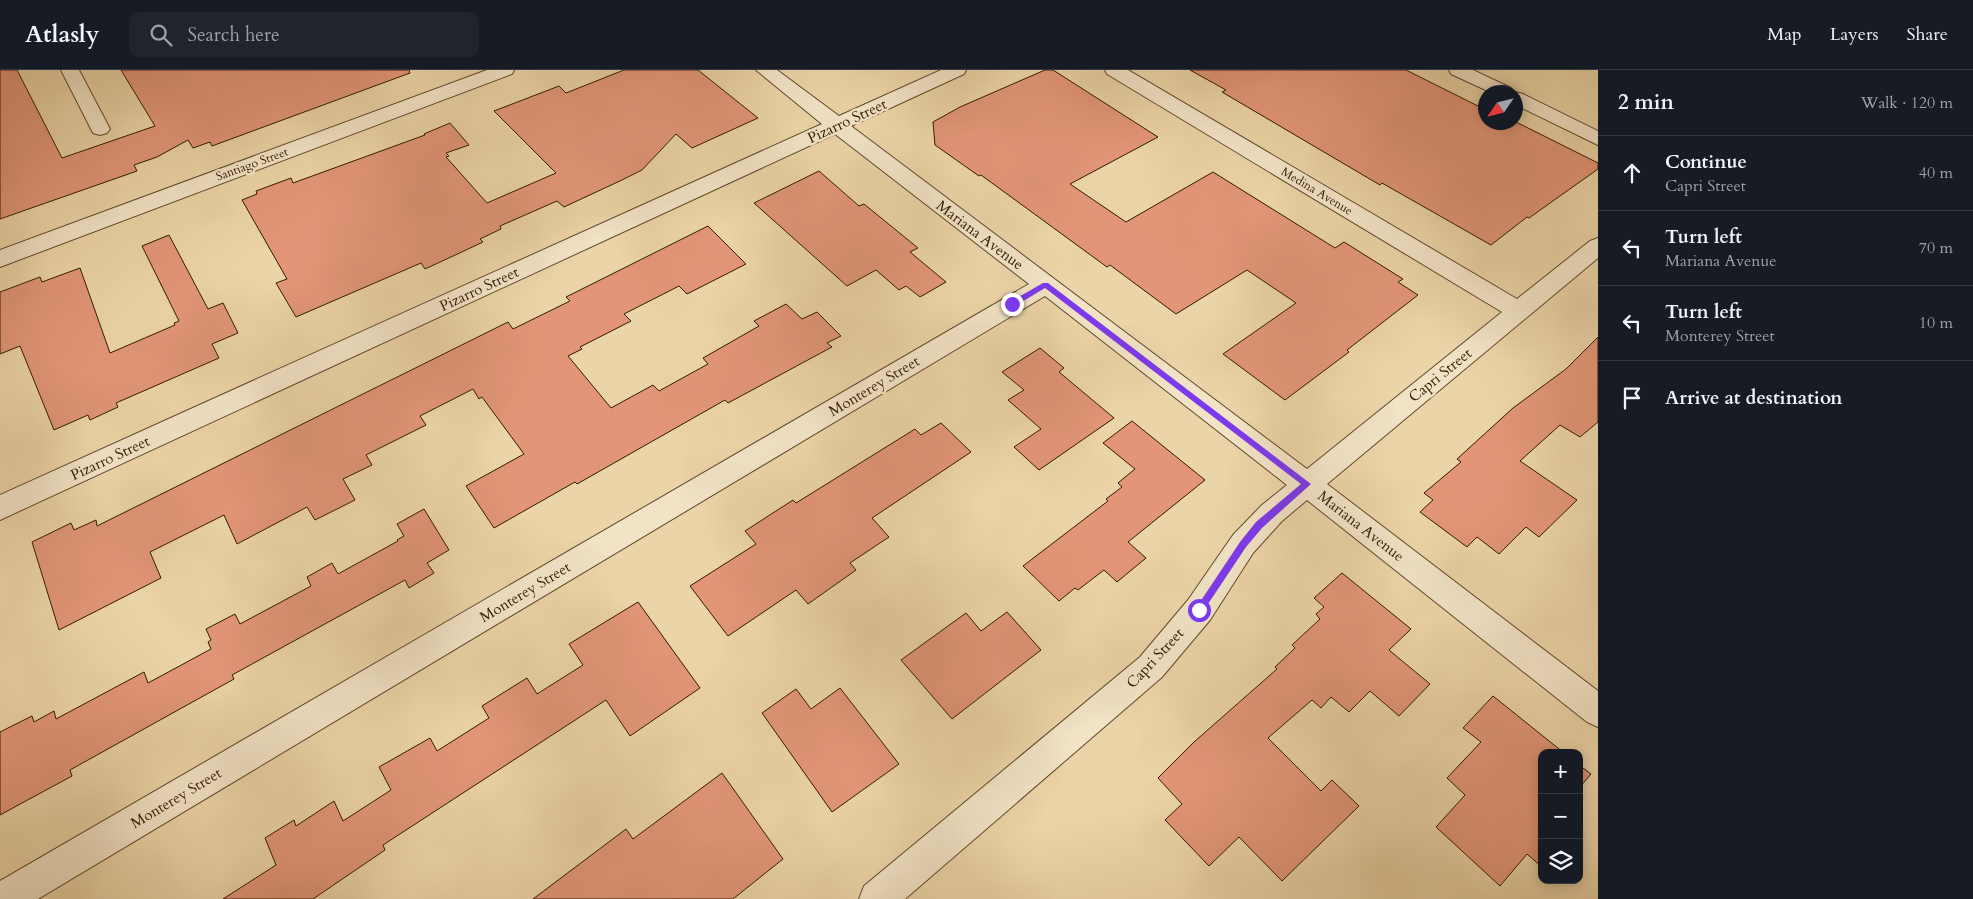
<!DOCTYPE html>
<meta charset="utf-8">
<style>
:root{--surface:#171b24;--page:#20242c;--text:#f1f3f6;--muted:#9ea1a6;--line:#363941}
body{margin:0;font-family:Cardo,serif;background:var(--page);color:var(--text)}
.controls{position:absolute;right:15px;bottom:15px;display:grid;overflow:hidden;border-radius:10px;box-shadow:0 2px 12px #0003}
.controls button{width:45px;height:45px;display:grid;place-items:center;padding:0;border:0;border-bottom:1px solid var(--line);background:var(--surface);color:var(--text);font:25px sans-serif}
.compass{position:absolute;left:1478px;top:15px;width:45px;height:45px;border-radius:50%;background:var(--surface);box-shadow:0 2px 12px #0003;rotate:235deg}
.stop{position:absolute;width:15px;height:15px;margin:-11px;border:4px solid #7c3aed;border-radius:50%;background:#fff}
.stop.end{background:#7c3aed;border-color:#fff;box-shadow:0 1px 5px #0008}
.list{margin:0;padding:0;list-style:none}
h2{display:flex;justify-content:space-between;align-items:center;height:65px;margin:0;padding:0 20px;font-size:21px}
h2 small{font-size:16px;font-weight:400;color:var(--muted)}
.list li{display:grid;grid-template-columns:32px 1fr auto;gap:15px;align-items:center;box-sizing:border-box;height:75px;padding:0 20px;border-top:1px solid var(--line)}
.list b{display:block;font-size:19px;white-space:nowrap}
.list p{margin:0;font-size:16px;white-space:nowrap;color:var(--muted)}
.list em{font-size:16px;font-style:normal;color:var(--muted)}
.icon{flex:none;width:28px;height:28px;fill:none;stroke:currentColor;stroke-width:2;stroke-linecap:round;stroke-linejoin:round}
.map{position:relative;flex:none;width:1598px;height:829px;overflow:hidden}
header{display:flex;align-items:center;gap:30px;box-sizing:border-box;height:70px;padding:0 25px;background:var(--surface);border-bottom:1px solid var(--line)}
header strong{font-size:24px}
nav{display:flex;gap:28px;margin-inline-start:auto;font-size:18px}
.search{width:350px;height:45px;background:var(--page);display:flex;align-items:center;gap:12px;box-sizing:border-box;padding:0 18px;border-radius:10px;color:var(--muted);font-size:19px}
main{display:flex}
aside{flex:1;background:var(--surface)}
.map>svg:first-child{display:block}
.building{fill:#e29677;stroke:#301a02}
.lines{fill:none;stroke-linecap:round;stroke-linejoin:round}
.minor-casing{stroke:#5f482b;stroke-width:2}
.minor{fill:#f2e3c6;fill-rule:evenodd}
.route{fill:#7c3aed}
.labels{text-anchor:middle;stroke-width:5;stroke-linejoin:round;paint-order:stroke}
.far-street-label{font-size:12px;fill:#301a02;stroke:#f2e3c6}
.street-label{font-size:15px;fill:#301a02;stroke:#f2e3c6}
</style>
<header>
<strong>Atlasly</strong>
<div class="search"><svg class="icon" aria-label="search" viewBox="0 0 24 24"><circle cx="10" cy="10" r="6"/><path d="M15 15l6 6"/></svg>Search here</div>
<nav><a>Map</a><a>Layers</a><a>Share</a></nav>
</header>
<main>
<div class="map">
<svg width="1598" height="829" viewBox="0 0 1598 829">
<rect width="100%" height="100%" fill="#ebd4a7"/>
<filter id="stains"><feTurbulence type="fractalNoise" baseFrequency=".004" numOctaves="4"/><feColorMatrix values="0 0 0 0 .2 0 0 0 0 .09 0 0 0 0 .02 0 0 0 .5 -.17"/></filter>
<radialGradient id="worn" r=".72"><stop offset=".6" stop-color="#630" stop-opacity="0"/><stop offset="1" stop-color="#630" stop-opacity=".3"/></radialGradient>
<!-- building -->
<g class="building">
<path d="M 0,0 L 17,0 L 62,88 L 155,56 L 121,0 L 409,0 L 410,3 L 212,76 L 210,72 L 193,78 L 188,70 L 157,87 L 134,95 L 137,101 L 0,149 Z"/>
<path d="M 624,0 L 698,0 L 758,48 L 692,78 L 676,64 L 642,100 L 622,110 L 564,137 L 557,131 L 500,156 L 501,159 L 480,169 L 483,172 L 451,187 L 425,199 L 421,193 L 296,247 L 276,213 L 287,209 L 242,130 L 257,124 L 256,121 L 291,108 L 293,113 L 425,65 L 424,64 L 450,53 L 469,75 L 446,83 L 449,86 L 446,87 L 487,133 L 556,103 L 494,41 L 559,16 L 566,23 Z"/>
<path d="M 1045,0 L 1053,0 L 1158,67 L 1070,114 L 1126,152 L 1213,102 L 1335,178 L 1344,172 L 1403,209 L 1398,212 L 1418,225 L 1347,280 L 1349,282 L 1285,330 L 1223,284 L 1296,233 L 1247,200 L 1176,244 L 1110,195 L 1107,197 L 981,105 L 979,106 L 935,75 L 933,52 L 960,37 Z"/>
<path d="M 1190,0 L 1406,0 L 1486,40 L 1486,52 L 1516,52 L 1598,93 L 1598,99 L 1529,148 L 1527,147 L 1491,175 L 1382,113 L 1380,115 L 1222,22 L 1226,20 Z"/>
<path d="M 819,101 L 859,136 L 864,134 L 918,178 L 910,182 L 946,212 L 920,227 L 906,216 L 899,220 L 876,200 L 847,216 L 754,133 Z"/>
<path d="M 708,156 L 746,194 L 687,224 L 679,216 L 624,244 L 631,251 L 580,277 L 582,279 L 568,286 L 611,338 L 653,315 L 659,321 L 708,294 L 703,288 L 759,256 L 754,251 L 786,234 L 802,249 L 817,242 L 841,266 L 827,273 L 832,277 L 728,333 L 725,330 L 577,414 L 575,412 L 494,458 L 466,416 L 524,384 L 482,327 L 479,329 L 473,319 L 420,346 L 426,355 L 366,385 L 372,395 L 343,409 L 355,430 L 315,450 L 307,437 L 237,474 L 224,445 L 150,482 L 161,508 L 59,560 L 32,472 L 71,453 L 74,460 L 96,450 L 97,456 L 508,252 L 513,259 L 570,231 L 566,227 Z"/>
<path d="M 169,165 L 208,239 L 223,233 L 238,263 L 212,274 L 219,288 L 116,333 L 118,337 L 90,350 L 88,345 L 54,360 L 20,276 L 0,284 L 0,222 L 40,207 L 42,212 L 80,198 L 110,283 L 175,255 L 174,253 L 179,251 L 142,176 Z"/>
<path d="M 1598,267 L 1598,352 L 1580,367 L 1560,355 L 1520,391 L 1577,430 L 1539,467 L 1526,457 L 1499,484 L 1477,467 L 1467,477 L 1420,442 L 1433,430 L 1424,423 L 1461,392 L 1457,389 L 1513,338 L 1566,299 Z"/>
<path d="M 1040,278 L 1064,298 L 1059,302 L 1114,348 L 1039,400 L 1014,377 L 1041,359 L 1008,330 L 1024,320 L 1002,302 Z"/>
<path d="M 1132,351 L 1205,410 L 1128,472 L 1146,488 L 1117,512 L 1104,500 L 1078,520 L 1075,518 L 1059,531 L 1023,496 L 1108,431 L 1106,429 L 1122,417 L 1118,413 L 1135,399 L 1103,373 Z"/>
<path d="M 941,353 L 971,382 L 872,448 L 889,467 L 850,493 L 856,500 L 808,534 L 796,520 L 728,566 L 690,516 L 756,474 L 745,461 L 793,430 L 796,433 L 915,359 L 921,365 Z"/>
<path d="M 424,439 L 449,480 L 427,493 L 434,503 L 409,518 L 405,510 L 232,605 L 234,609 L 70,700 L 72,706 L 0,745 L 0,662 L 32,646 L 34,652 L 54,641 L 56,649 L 144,602 L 148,613 L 211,579 L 208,572 L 211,570 L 206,559 L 235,544 L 240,554 L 311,516 L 307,507 L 332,493 L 338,504 L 398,471 L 397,470 L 404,466 L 397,454 Z"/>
<path d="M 1342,503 L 1411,559 L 1389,580 L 1430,614 L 1399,646 L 1370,621 L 1349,642 L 1331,627 L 1321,638 L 1312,630 L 1268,668 L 1321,721 L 1332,710 L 1359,736 L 1282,811 L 1239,767 L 1209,796 L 1165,750 L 1182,734 L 1158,708 L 1194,672 L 1277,599 L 1275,597 L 1295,578 L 1292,575 L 1320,549 L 1316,544 L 1324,537 L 1314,528 Z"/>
<path d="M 638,532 L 700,618 L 630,666 L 606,630 L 383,775 L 385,780 L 313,829 L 223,829 L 276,795 L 265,768 L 294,750 L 296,756 L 334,731 L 343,751 L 391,720 L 379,697 L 430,668 L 437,681 L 489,648 L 482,636 L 527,608 L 537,624 L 583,595 L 569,574 Z"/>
<path d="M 1007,542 L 1041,580 L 952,649 L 901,590 L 966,543 L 981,561 Z"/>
<path d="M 840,618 L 899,694 L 832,742 L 762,643 L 796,619 L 811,639 Z"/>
<path d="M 1493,626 L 1564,683 L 1542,683 L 1542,797 L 1527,784 L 1500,816 L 1436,757 L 1465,725 L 1447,708 L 1481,672 L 1463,658 Z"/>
<path d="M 1579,695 L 1591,704 L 1579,718 Z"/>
<path d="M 722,703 L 783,789 L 733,829 L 533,829 L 626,759 L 633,769 Z"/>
</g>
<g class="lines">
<defs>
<g id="minor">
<path d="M 61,0 L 79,0 L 110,59 L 107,63 L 100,65 L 93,63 Z"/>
<path d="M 487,0 L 514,0 L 512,4 L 0,197 L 0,180 Z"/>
<path d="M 756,0 L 777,0 L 839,46 L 941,0 L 966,0 L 964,4 L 851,56 L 1307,399 L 1502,242 L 1107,4 L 1105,0 L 1128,0 L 1517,229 L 1590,171 L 1598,168 L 1598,188 L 1327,414 L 1598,621 L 1598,657 L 1587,652 L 1307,430 L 1282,451 L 1253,483 L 1210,550 L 1162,607 L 905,829 L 859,829 L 864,816 L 1140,587 L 1188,530 L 1233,465 L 1262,435 L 1287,415 L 1045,226 L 38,829 L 0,829 L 0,811 L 1029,214 L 835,64 L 0,450 L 0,425 L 822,54 Z"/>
<path d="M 1449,0 L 1473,0 L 1511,18 L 1514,22 L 1490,22 L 1451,4 Z"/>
<path d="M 1515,22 L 1523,24 L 1598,61 L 1598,75 L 1516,35 Z"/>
</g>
</defs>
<!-- minor casing -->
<use href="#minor" class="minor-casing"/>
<!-- minor -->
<use href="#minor" class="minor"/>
</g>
<!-- route -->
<path class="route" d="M 1043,213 L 1048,213 L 1311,414 L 1262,458 L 1246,477 L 1202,543 L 1196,543 L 1196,538 L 1240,472 L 1256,452 L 1301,414 L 1045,218 L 1015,236 L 1010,236 L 1010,232 Z"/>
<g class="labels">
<!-- far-street labels -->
<g class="far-street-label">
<text transform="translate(252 94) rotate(-20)" y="4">Santiago Street</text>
<text transform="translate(1317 121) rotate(31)" y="4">Medina Avenue</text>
</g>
<!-- street labels -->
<g class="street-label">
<text transform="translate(847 51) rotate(-25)" y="5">Pizarro Street</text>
<text transform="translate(980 165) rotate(37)" y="5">Mariana Avenue</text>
<text transform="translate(479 219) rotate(-25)" y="5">Pizarro Street</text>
<text transform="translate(1440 305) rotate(-39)" y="5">Capri Street</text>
<text transform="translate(874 316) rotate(-31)" y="5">Monterey Street</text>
<text transform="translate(110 388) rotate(-25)" y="5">Pizarro Street</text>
<text transform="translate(1361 456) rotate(38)" y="5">Mariana Avenue</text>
<text transform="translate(525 522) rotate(-31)" y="5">Monterey Street</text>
<text transform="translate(1155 588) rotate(-47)" y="5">Capri Street</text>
<text transform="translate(176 728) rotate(-31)" y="5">Monterey Street</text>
</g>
</g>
<rect width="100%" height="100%" filter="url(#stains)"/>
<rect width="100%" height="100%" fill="url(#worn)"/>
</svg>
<div class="controls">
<button>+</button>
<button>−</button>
<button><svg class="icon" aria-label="layers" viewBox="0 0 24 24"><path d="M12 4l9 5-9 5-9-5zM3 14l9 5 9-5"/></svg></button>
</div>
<svg class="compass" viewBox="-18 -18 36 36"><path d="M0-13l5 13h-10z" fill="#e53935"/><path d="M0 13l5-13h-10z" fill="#9ea1a6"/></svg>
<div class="stop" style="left:1199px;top:540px"></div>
<div class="stop end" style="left:1012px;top:234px"></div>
</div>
<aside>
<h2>2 min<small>Walk · 120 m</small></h2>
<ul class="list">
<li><svg class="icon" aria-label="ahead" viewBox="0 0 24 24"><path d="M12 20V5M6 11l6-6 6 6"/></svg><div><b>Continue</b><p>Capri Street</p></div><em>40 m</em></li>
<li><svg class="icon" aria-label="left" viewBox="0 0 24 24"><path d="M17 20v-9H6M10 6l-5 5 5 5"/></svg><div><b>Turn left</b><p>Mariana Avenue</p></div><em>70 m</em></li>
<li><svg class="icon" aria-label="left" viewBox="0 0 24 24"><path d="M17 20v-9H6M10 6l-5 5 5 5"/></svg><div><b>Turn left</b><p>Monterey Street</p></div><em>10 m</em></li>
<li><svg class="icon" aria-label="arrive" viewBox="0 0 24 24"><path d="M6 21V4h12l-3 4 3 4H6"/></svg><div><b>Arrive at destination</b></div></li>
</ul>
</aside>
</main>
